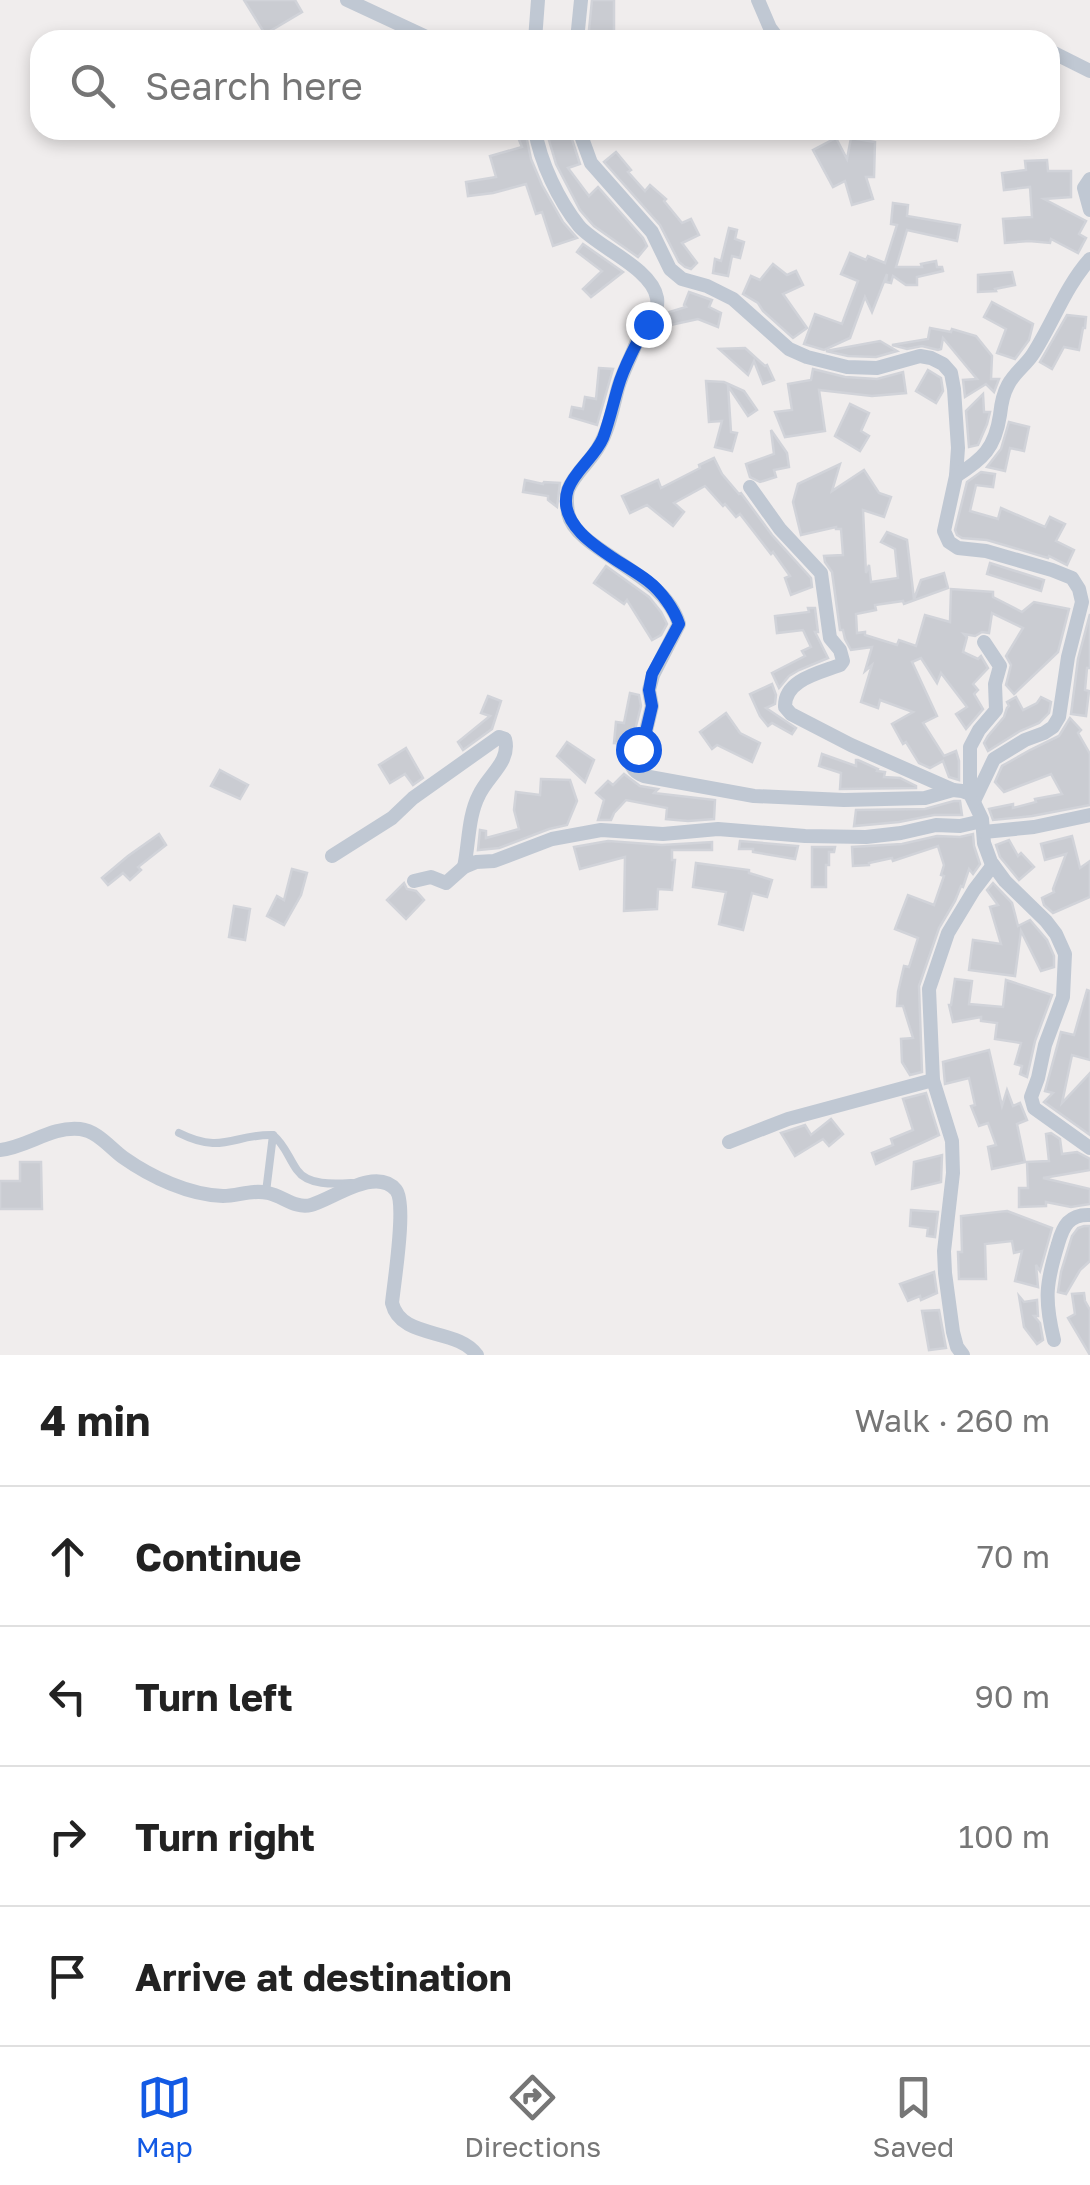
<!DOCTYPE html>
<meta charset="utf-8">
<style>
:root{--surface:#fff;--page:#f6f6f6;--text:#222;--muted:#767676;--line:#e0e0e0;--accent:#135ae4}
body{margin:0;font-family:"Golos Text",sans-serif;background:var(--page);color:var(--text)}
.stop{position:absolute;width:30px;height:30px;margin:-22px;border:8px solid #135ae4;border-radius:50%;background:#fff}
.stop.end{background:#135ae4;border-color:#fff;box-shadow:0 2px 10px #0008}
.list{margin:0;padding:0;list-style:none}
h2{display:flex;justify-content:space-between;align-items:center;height:130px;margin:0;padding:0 40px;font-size:42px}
h2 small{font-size:32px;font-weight:400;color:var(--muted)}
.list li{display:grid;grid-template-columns:65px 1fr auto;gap:30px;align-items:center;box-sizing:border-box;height:140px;padding:0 40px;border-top:2px solid var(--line)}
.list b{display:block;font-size:38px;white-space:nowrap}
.list em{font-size:32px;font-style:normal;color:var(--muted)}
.icon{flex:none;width:55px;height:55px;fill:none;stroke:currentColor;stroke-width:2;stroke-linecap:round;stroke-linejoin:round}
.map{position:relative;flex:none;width:1090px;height:1355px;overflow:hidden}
.search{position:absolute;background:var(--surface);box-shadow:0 5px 15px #0003;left:30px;right:30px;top:30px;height:110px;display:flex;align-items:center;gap:25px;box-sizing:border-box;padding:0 35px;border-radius:30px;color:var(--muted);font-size:38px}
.sheet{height:690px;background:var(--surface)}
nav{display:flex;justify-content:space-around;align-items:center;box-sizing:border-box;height:140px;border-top:2px solid var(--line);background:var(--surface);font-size:28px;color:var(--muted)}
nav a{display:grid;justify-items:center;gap:5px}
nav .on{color:var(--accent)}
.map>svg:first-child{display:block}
.building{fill:#caccd2;stroke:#d1d3d9;stroke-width:2.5}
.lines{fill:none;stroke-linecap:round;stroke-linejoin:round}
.lane{stroke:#c0c8d3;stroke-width:8}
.street{stroke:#c0c8d3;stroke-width:14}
.route{stroke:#135ae4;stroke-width:12}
</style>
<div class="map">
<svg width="1090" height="1355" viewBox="0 0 1090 1355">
<rect width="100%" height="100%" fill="#f0eded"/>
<!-- building -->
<g class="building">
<path d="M 244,0 L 295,0 L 302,12 L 265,34 Z"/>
<path d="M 592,0 L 614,0 L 614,32 L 609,33 L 610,40 L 588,40 Z"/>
<path d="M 515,130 L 525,130 L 531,159 L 542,185 L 563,222 L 577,238 L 553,246 L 542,212 L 536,214 L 526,184 L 493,193 L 468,196 L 466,182 L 496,177 L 490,156 L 522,147 Z"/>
<path d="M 546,130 L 569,130 L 580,164 L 568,168 L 589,196 L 598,187 L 643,238 L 647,246 L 638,257 L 594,226 L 580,210 L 556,164 Z"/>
<path d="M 836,138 L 847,159 L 851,138 L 875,142 L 874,177 L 866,177 L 873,199 L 852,205 L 845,181 L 833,187 L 813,150 Z"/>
<path d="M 616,152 L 631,170 L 628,172 L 645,191 L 650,185 L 666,199 L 664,201 L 682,223 L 691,219 L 699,235 L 682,243 L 697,263 L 691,269 L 685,267 L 679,262 L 660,225 L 604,162 Z"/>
<path d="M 1047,160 L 1048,171 L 1071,171 L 1071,197 L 1044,199 L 1086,221 L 1079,234 L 1086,238 L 1078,253 L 1051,239 L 1050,243 L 1029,241 L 1005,243 L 1003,219 L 1032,217 L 1030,187 L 1004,190 L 1002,173 L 1026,170 L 1025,161 Z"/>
<path d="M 893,203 L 908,205 L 907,216 L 960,225 L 957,241 L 907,230 L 896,267 L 922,267 L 921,264 L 936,261 L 937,267 L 942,267 L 943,271 L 917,277 L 917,285 L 906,285 L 893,276 L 891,283 L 886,282 L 887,274 L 872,312 L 865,297 L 850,338 L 824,350 L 804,344 L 815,314 L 842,324 L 858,281 L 841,274 L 850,253 L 866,260 L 868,256 L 885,263 L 897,225 L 891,224 Z"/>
<path d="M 729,228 L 737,230 L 735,239 L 744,242 L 740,258 L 732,256 L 728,276 L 713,273 L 715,259 L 721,261 Z"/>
<path d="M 583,244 L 623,272 L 591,297 L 583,289 L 602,271 L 577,252 Z"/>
<path d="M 773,264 L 787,275 L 796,271 L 803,285 L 783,294 L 807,328 L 793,338 L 763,311 L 758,303 L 743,294 L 751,276 L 760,280 Z"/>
<path d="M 1012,272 L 1015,285 L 995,289 L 996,291 L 978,292 L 978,275 Z"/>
<path d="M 689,292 L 712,300 L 709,307 L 721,313 L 718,327 L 698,319 L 666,326 L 664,319 L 666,313 L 686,307 L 684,305 Z"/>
<path d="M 992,302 L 1033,324 L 1029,340 L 1015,359 L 997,353 L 1006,329 L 984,317 Z"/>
<path d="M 1067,315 L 1086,317 L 1085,328 L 1083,328 L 1079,350 L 1064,347 L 1052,369 L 1040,362 Z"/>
<path d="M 930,328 L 951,332 L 952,329 L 976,336 L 992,356 L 991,379 L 999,379 L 994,392 L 986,384 L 965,397 L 963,380 L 977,379 L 943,338 L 941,349 L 938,350 L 922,346 L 907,349 L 892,345 L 928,339 Z"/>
<path d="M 880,341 L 897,351 L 876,357 L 848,356 L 826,351 Z"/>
<path d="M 745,348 L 765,366 L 767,365 L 774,380 L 763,384 L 754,361 L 748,375 L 719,349 Z"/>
<path d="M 599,368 L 613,369 L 597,425 L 570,417 L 572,407 L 583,409 L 585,397 L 596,399 Z"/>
<path d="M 813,369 L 845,377 L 877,379 L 903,372 L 906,393 L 872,396 L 819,390 L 825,431 L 785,437 L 775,412 L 792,410 L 788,384 L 811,380 Z"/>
<path d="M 928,370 L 941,378 L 943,391 L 936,403 L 916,391 Z"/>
<path d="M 706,381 L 724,382 L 744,391 L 757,410 L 748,416 L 728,386 L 731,432 L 737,433 L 732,451 L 715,447 L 722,421 L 709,422 Z"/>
<path d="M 983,394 L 984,412 L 990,412 L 987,424 L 978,445 L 969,447 L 966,411 Z"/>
<path d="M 850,404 L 869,413 L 861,431 L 869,436 L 860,451 L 835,436 Z"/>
<path d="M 1009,422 L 1029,427 L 1024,451 L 1010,448 L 1005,471 L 987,467 L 1001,449 Z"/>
<path d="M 771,430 L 787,453 L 789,467 L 774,470 L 776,477 L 760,482 L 750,477 L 746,464 L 774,454 Z"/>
<path d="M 714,458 L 722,474 L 739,494 L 741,493 L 772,535 L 811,578 L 812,587 L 791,595 L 785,578 L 790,576 L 773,552 L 771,554 L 740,514 L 736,517 L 725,504 L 723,506 L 705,486 L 674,503 L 684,512 L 673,526 L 647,505 L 630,513 L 622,496 L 658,480 L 661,488 L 700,468 L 699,465 Z"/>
<path d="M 840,464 L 832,491 L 864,470 L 879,493 L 891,497 L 884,517 L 863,510 L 866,573 L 869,565 L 871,582 L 898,578 L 895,549 L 881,542 L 887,532 L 907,540 L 914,599 L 921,580 L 944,573 L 948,588 L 904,604 L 903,601 L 875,605 L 876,610 L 856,614 L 857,633 L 865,632 L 865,635 L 897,645 L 899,640 L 916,646 L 925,615 L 950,622 L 951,589 L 993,592 L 993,597 L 1022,612 L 1034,602 L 1069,609 L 1058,652 L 1014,694 L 1006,685 L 1011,665 L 1006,656 L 1023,628 L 992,613 L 989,633 L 982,632 L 975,636 L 964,634 L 967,637 L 963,652 L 978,659 L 981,656 L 988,668 L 973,684 L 978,690 L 974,694 L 983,709 L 966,729 L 956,714 L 967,707 L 941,673 L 937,683 L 921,658 L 912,662 L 937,716 L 923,723 L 944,756 L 956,751 L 959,761 L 959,780 L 949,777 L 943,761 L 930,768 L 919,763 L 906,742 L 903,744 L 892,724 L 913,712 L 880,700 L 878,708 L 861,702 L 872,665 L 865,671 L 872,647 L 851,650 L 845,639 L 843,630 L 840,630 L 832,572 L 825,562 L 824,556 L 843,555 L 841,529 L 836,529 L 836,527 L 801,535 L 793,502 L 798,484 Z"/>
<path d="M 981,472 L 995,474 L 993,487 L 976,485 L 970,511 L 998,519 L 1001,508 L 1045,527 L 1050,517 L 1065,524 L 1056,541 L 1074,550 L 1067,565 L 1049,556 L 1048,558 L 987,540 L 962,538 L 957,535 L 955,530 L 967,482 Z"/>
<path d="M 525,480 L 543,484 L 544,482 L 560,483 L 557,507 L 548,500 L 548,496 L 523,492 Z"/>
<path d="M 990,563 L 1044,580 L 1041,591 L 987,574 Z"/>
<path d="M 606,566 L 649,597 L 661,612 L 667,624 L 661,635 L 652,640 L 627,600 L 624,604 L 594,583 Z"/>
<path d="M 808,608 L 815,608 L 818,632 L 815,632 L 828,658 L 799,670 L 789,676 L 779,688 L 772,673 L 805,656 L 802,651 L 811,647 L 803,630 L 777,633 L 775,616 L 809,612 Z"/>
<path d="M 1090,614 L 1090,668 L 1087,668 L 1085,690 L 1089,691 L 1086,716 L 1071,714 L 1078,659 Z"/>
<path d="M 772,684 L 776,695 L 775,704 L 766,708 L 796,728 L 792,734 L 772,723 L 768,726 L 760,716 L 750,694 Z"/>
<path d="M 630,693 L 639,695 L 641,706 L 633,738 L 627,744 L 614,743 L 616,722 L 624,723 Z"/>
<path d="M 488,696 L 501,701 L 492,729 L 463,750 L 458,742 L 490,716 L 481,713 Z"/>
<path d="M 1016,697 L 1023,710 L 1037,703 L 1041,697 L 1051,702 L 1049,713 L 1039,723 L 1020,731 L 988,751 L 984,743 L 988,736 L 1004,717 L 1007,708 L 1009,706 L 1007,702 Z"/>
<path d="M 726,713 L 740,733 L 760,743 L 752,762 L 717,745 L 712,749 L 700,732 Z"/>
<path d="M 1070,718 L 1081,730 L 1078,733 L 1090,754 L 1090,805 L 1032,816 L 993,820 L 989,809 L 1013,804 L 1013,808 L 1036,802 L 1035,799 L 1062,794 L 1051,774 L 1004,792 L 995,782 L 1002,766 L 1030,750 L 1059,736 Z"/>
<path d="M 567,742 L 594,760 L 585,782 L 557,756 Z"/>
<path d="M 406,748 L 423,778 L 413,785 L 405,774 L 390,783 L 379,765 Z"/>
<path d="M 822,754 L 856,766 L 856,760 L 858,760 L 878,769 L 877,771 L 885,772 L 884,777 L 900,778 L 916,786 L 916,788 L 840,789 L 841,773 L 819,766 Z"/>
<path d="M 220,770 L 248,785 L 240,799 L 211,786 Z"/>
<path d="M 624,774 L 640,786 L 658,789 L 654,793 L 715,800 L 714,819 L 688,821 L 666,819 L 667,808 L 626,800 L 614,813 L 611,820 L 598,820 L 604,800 L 596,793 L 608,781 L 613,785 Z"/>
<path d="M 541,779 L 570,780 L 577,801 L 567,825 L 549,829 L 499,848 L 478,850 L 480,830 L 486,831 L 486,838 L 519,829 L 514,810 L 516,792 L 540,795 Z"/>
<path d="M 954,801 L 960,801 L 962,815 L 934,815 L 899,822 L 854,826 L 856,810 L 925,809 Z"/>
<path d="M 159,834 L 166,845 L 138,867 L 141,870 L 130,880 L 123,873 L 108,885 L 102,878 L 128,856 Z"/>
<path d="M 973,834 L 974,846 L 980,864 L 973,874 L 969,869 L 963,887 L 961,886 L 955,901 L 939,928 L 919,986 L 922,1072 L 910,1075 L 902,1062 L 901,1039 L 913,1038 L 903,1006 L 897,1006 L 898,992 L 904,966 L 909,967 L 918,938 L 895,929 L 908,895 L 934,905 L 944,876 L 941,875 L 944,865 L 938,846 L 893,861 L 892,858 L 869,863 L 869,865 L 853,866 L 852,847 L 902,844 L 937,836 L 960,837 Z"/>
<path d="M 1072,836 L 1080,868 L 1090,861 L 1090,897 L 1053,913 L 1044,905 L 1042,898 L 1054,892 L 1053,889 L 1066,854 L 1045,860 L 1041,844 Z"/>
<path d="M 1009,840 L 1018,856 L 1021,853 L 1034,867 L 1019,880 L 1000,857 L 996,845 Z"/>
<path d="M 608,841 L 662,845 L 712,842 L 712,850 L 672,850 L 672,860 L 675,860 L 672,890 L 658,889 L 657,909 L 624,911 L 625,857 L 580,869 L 574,847 Z"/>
<path d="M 740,841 L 798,846 L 795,859 L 753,852 L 753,849 L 739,849 Z"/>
<path d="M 812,847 L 835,847 L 834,852 L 829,852 L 829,865 L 826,865 L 826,887 L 812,887 Z"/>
<path d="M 696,863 L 749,870 L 749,873 L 772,880 L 767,897 L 752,893 L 743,930 L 719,924 L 726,892 L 693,887 Z"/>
<path d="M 292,869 L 307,873 L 301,895 L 284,925 L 267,916 L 277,896 L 284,900 Z"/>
<path d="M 404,883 L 407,889 L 416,891 L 424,900 L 406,919 L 387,900 Z"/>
<path d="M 993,883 L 1012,903 L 1018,926 L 1030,920 L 1047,940 L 1054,956 L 1054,967 L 1041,971 L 1021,931 L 1015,976 L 969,970 L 973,940 L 1001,944 L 990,907 L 998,905 L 987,890 Z"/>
<path d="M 234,906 L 250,909 L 245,940 L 229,937 Z"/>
<path d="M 955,979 L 972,981 L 969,1004 L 1003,1007 L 1006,980 L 1052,995 L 1035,1041 L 1027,1077 L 1020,1074 L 1022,1066 L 1015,1064 L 1021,1043 L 995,1039 L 997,1023 L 981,1021 L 981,1017 L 953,1022 L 949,1005 L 951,1005 Z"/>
<path d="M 1087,990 L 1090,991 L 1090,1060 L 1072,1055 L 1062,1103 L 1090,1073 L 1090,1135 L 1044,1102 L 1053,1093 L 1045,1091 L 1061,1032 L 1074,1035 Z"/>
<path d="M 989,1050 L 1002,1106 L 1007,1090 L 1013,1106 L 1020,1103 L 1027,1120 L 1017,1124 L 1025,1162 L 992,1169 L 988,1147 L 996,1145 L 988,1123 L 979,1126 L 971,1106 L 975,1105 L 969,1078 L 945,1084 L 943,1062 Z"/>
<path d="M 926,1093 L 939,1135 L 876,1164 L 872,1153 L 893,1145 L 891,1139 L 913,1130 L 903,1099 Z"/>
<path d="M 831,1119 L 843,1134 L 829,1146 L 823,1139 L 795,1156 L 781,1133 L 805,1125 L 811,1135 Z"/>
<path d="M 1051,1133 L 1060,1139 L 1062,1154 L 1077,1152 L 1090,1159 L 1090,1170 L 1043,1178 L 1090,1189 L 1090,1204 L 1071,1207 L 1046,1202 L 1046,1206 L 1019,1207 L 1019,1188 L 1028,1188 L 1027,1162 L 1049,1161 L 1046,1134 Z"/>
<path d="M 942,1155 L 941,1182 L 912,1189 L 914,1162 Z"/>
<path d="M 20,1162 L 41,1162 L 42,1209 L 0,1209 L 0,1181 L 20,1181 Z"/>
<path d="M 911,1210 L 938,1212 L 935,1237 L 927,1236 L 928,1228 L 910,1226 Z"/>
<path d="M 1007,1211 L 1052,1228 L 1040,1271 L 1036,1265 L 1038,1287 L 1015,1281 L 1022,1251 L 1014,1253 L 1012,1241 L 985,1244 L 986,1279 L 959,1279 L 958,1252 L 962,1252 L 961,1216 Z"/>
<path d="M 1084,1226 L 1090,1226 L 1090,1261 L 1080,1270 L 1066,1294 L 1058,1292 L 1061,1272 L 1072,1236 L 1078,1228 Z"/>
<path d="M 934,1272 L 937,1293 L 921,1300 L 920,1296 L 908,1301 L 900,1284 Z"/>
<path d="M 1084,1293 L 1085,1301 L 1090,1310 L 1090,1355 L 1068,1318 L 1075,1314 L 1072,1294 Z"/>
<path d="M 1019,1296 L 1024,1302 L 1037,1300 L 1038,1316 L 1034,1316 L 1040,1323 L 1043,1340 L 1037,1344 L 1024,1327 Z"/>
<path d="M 939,1310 L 946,1348 L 929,1350 L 922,1311 Z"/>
</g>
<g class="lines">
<!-- lane -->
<g class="lane">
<path d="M 179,1133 C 223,1155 233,1134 273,1135 C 285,1145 288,1157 297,1170 C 308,1186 335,1184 352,1183"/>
<path d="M 266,1192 L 273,1135"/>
</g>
<!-- street -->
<g class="street">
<path d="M 347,0 L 433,40"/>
<path d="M 758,0 L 770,28 L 779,40"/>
<path d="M 535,40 L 538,0"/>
<path d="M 577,40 L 581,0"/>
<path d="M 1050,51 L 1090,71"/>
<path d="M 535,130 C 540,162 559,201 579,226 C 597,247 652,268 657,298 C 660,316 640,330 635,346 C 630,359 622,374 618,388 C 613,407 609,429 599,446 C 591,461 574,474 568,490 C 566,497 567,506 568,513 C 576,552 664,571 679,624 L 653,675 L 649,690 L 652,706 L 645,735 L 643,743 L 631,755 C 629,766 634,772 644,776 L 754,796 L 844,800 L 925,798 L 953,790 L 962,791 L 970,794 L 982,819 L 984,843 L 991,862 L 1005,881 L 1046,921 L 1056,934 L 1065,954 L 1063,997 L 1045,1045 L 1038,1078 L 1031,1097 L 1034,1108 L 1090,1148"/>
<path d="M 579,130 L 591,163 L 652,232 L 670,269 L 682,279 L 707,286 L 733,299 L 789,349 L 807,357 L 847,367 L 877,368 L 920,356 L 931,358 L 943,364 L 951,373 L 954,389 L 958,448 L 956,476 L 944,531 L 949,542 L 958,548 L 986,551 L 1052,570 L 1072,578 L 1079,589 L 1082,602 L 1068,657 L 1059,717 L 1053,727 L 1044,733 L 1025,740 L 994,759 L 974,801"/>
<path d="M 1090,179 L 1084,188 L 1090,210"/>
<path d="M 956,476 C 983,459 995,448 1000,415 C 1001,405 1003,394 1008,385 C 1014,373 1026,365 1033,354 C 1053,323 1065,287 1090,259"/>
<path d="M 750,487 L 780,529 L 821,573 L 830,638 L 840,650 L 843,661 L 840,665 C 819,673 784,680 785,707 L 791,714 L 851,745 L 953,790"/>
<path d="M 970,794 L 970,747 L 979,730 L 996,710 L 995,684 L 1000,666 L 984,642"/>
<path d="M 984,832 L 1034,827 L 1090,815"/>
<path d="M 332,856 L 392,818 L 413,798 L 499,737 L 505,739 C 511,762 488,775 479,795 C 468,816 469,844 464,867"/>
<path d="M 414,881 L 431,877 L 446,883 L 464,867 L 476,862 L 494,861 L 552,839 L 601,830 L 663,834 L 718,829 L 805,836 L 866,837 L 901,833 L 936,825 L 960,826 L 982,821"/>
<path d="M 729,1142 L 788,1119 L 933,1080"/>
<path d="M 0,1150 C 28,1147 51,1126 80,1129 C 98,1131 111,1149 124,1158 C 151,1177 189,1195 223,1196 C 238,1196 253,1189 268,1193 C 283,1196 295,1209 311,1205 C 333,1199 376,1166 396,1190 C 407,1204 394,1282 392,1303 C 401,1340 457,1327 477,1355"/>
<path d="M 1054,1340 C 1044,1299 1046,1283 1058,1244 C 1063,1226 1069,1214 1090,1215"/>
<path d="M 963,1355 L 957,1347 L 953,1332 L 945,1273 L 944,1251 L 953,1173 L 952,1141 L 933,1080 L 929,989 L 948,933 L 974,890 L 993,865"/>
</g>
</g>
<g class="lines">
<!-- route -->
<path class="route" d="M 638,749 L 643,744 L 652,706 L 649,690 L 652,674 L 679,624 C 674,609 661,591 648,581 C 621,560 553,532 568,489 C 575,470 595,457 603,438 C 609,422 613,404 618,387 C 623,369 638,339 648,324"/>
</g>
</svg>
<div class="stop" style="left:638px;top:749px"></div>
<div class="stop end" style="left:648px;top:324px"></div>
<div class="search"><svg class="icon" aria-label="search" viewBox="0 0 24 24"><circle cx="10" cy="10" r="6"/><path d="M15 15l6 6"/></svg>Search here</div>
</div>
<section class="sheet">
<h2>4 min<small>Walk · 260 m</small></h2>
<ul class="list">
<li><svg class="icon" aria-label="ahead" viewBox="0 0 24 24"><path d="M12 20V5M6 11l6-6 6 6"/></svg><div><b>Continue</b></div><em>70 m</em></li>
<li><svg class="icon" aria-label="left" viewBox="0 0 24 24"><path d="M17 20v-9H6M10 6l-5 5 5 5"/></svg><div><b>Turn left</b></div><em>90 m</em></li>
<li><svg class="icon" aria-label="right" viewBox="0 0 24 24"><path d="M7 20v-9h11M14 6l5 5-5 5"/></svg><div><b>Turn right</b></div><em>100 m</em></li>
<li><svg class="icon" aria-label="arrive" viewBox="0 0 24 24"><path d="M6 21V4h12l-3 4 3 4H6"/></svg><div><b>Arrive at destination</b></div></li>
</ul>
</section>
<nav>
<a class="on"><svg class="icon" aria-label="map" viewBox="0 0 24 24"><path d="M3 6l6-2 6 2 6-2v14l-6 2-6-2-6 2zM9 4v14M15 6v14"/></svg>Map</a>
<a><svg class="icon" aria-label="directions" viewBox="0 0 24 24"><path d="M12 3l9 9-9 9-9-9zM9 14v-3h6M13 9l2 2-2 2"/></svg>Directions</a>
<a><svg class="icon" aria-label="saved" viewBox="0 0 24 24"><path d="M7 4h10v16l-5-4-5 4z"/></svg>Saved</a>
</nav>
